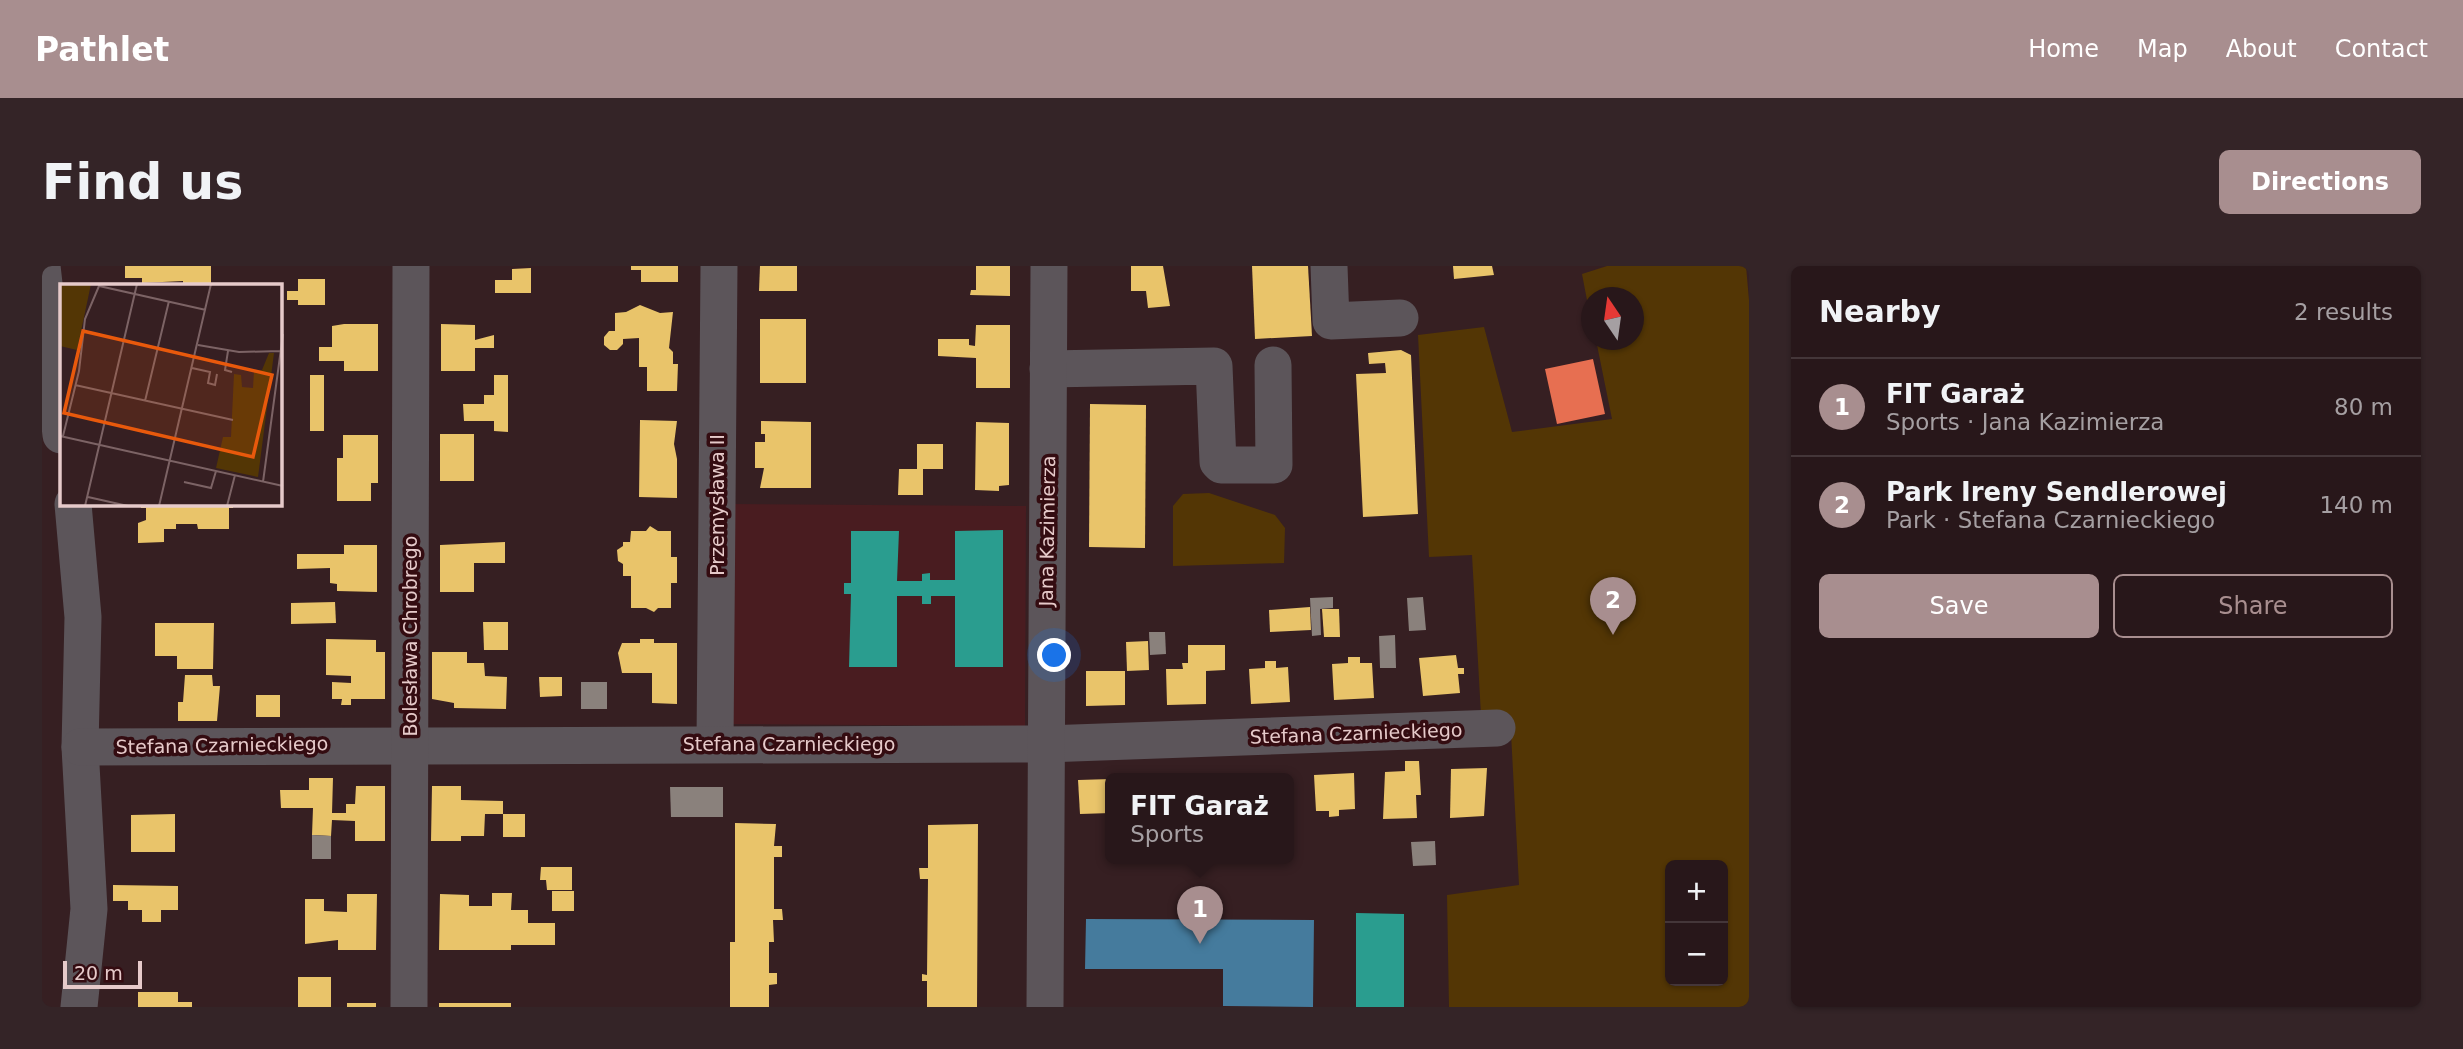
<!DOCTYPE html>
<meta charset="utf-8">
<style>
:root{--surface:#28171a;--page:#342427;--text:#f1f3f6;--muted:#a59fa2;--line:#443639;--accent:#a88e8f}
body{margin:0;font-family:"DejaVu Sans",sans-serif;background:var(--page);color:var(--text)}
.controls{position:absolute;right:21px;bottom:21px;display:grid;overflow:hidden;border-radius:10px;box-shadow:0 2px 5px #0004}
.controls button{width:63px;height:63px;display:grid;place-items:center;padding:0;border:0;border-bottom:2px solid var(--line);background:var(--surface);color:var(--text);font:35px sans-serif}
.compass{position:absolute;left:1539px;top:21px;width:63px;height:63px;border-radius:50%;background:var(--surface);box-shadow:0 2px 5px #0004;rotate:347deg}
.scale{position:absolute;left:21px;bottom:18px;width:79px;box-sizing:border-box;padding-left:7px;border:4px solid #e6caca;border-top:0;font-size:19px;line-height:24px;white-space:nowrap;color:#e6caca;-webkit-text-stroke:5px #340c11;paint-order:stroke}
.you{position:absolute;left:1013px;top:390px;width:24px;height:24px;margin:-18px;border:5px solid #fff;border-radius:50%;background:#1a73e8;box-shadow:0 0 0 10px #1a73e833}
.badge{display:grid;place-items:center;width:46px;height:46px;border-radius:50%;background:var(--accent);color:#fff;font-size:23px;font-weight:700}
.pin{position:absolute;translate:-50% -58px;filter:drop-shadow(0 2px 4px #0008)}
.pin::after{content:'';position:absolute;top:37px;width:24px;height:21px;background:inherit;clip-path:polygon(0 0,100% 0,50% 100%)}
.popup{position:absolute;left:1063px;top:507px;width:189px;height:91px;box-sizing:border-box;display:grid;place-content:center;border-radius:10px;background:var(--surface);filter:drop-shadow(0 2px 5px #0005);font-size:23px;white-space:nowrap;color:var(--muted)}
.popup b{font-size:26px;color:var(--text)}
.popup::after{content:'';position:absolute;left:50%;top:100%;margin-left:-14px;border:14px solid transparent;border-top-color:var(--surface)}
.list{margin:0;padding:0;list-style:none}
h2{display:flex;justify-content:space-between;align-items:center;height:91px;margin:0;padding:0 28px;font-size:30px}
h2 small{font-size:23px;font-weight:400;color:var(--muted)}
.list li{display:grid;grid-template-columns:46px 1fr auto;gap:21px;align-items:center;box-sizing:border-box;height:98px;padding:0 28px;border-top:2px solid var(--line)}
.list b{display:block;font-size:26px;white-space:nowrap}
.list p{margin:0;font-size:23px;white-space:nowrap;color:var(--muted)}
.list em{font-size:23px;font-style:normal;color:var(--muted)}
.actions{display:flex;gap:14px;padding:21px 28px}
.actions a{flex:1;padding:16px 0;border:2px solid var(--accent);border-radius:10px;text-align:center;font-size:24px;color:var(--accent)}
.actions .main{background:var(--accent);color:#fff}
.map{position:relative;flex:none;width:1707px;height:741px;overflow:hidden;border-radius:10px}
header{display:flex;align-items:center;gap:42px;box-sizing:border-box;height:98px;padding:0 35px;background:var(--accent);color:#fff}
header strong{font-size:33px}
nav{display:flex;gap:38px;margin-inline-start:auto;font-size:24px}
.intro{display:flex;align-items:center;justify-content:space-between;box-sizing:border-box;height:168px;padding:0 42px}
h1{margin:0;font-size:49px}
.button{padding:18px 32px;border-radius:10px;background:var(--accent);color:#fff;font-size:24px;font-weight:700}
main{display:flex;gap:42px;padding:0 42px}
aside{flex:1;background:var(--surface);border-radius:10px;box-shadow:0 2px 5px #0004}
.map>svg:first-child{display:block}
.built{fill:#491c20}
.green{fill:#533605;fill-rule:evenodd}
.homes{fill:#e9c46a}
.shops{fill:#e76f51}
.schools{fill:#2a9d8f}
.public{fill:#457b9d}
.industry{fill:#8a817c}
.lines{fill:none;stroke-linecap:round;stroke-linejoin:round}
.minor{stroke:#5c555a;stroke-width:37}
.labels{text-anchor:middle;stroke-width:7;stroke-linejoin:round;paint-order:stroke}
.street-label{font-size:19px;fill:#e6caca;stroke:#340c11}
.inset-road{fill:none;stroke:#7c6365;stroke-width:2}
.view{fill:#e8590c;fill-opacity:0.15;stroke:#e8590c;stroke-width:3.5}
.inset-edge{fill:none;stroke:#e6caca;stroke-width:3.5}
</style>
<header>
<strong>Pathlet</strong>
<nav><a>Home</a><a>Map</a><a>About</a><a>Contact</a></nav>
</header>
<div class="intro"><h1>Find us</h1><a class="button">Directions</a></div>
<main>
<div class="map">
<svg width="1707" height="741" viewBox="0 0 1707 741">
<rect width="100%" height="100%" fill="#361f22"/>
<!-- built -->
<path class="built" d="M 689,238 L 984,240 L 983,460 L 688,458 Z"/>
<!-- green -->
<g class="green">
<path d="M 1565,0 L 1704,0 L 1707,34 L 1707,741 L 1407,741 L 1405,629 L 1477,619 L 1468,448 L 1439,449 L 1430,289 L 1387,291 L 1376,69 L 1442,61 L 1470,166 L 1570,153 L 1554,74 L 1591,74 L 1591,32 L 1549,32 L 1549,55 L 1540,8 ZM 1628,599 L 1681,599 L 1681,715 L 1628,715 Z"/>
<path d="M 1167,227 L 1233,249 L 1243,262 L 1242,297 L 1131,300 L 1131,240 L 1141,228 Z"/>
</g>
<!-- homes -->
<g class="homes">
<path d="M 83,0 L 169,0 L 169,17 L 141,17 L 141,15 L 100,17 L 100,12 L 83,12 Z"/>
<path d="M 589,0 L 636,0 L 636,16 L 599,16 L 599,4 L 589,4 Z"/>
<path d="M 718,0 L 755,0 L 755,25 L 717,25 Z"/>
<path d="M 934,0 L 968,0 L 968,30 L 928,29 L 929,24 L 934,24 Z"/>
<path d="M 1089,0 L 1121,0 L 1128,40 L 1106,42 L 1104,25 L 1089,25 Z"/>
<path d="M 1210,0 L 1266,0 L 1270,70 L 1213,73 Z"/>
<path d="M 1411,0 L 1450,0 L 1452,9 L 1412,13 Z"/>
<path d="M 489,2 L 489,27 L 453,27 L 453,14 L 470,14 L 470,3 Z"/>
<path d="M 256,13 L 283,13 L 283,39 L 256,39 L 256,34 L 245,34 L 245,25 L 256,25 Z"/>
<path d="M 598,39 L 618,47 L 631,46 L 627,82 L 631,86 L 631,98 L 636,98 L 635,125 L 605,125 L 605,101 L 597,101 L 597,72 L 581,73 L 581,78 L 575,84 L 568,84 L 562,79 L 562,71 L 567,65 L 573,65 L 573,47 L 584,46 Z"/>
<rect x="718" y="53" width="46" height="64"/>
<path d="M 302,58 L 336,58 L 336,105 L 302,105 L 302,95 L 277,95 L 277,81 L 290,81 L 290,60 Z"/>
<path d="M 399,58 L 433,59 L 433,74 L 452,69 L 452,82 L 433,82 L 433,105 L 399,105 Z"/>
<path d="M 934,59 L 968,59 L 968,122 L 934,122 L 934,92 L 896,90 L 896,73 L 927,73 L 927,79 L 933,80 Z"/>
<path d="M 1359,84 L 1369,89 L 1376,248 L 1321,251 L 1314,108 L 1344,107 L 1343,97 L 1327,98 L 1326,87 Z"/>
<rect x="268" y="109" width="14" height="56"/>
<path d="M 452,109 L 466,109 L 466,166 L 452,165 L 452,155 L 422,155 L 421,138 L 442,138 L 442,129 L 452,129 Z"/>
<path d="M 1048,138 L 1104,139 L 1103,282 L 1047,281 Z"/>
<path d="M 598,154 L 635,155 L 632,178 L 635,193 L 635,232 L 597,231 Z"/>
<path d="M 719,155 L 769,156 L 769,222 L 718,222 L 722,202 L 713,202 L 713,176 L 723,176 L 723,168 L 719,168 Z"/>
<path d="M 934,156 L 967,157 L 967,219 L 957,220 L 957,225 L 933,224 Z"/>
<rect x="398" y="168" width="34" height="47"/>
<path d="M 301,169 L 336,169 L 336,217 L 329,217 L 329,235 L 295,235 L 295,192 L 301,192 Z"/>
<path d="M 875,178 L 901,178 L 901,203 L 881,203 L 881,229 L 856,229 L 857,203 L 875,203 Z"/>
<path d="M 99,238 L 191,238 L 191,242 L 187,242 L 187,263 L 156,263 L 155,258 L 134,258 L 134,263 L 122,263 L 122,276 L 96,277 L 96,257 L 104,254 L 104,242 L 99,242 Z"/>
<path d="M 608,260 L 616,265 L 629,265 L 629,291 L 635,291 L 635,317 L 629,317 L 629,342 L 616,342 L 612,346 L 604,342 L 589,342 L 589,310 L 581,310 L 581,298 L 576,295 L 575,284 L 581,280 L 581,276 L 588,276 L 589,265 L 604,265 Z"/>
<path d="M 463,276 L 463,297 L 432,297 L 432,326 L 398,326 L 398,279 Z"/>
<path d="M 302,279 L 335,279 L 335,326 L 295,325 L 295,318 L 288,317 L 288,302 L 255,303 L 255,288 L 302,288 Z"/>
<path d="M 293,336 L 294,357 L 249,358 L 249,337 Z"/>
<path d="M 1268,341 L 1269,364 L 1228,366 L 1227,344 Z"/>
<path d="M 1280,343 L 1297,343 L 1298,371 L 1282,371 Z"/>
<path d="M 441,356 L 466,356 L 466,384 L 442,384 Z"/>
<path d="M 113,357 L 172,357 L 171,403 L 135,403 L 135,390 L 113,390 Z"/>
<path d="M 284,373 L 334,374 L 334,386 L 343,386 L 343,433 L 309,433 L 309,439 L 299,439 L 300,433 L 290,433 L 290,416 L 309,417 L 309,410 L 284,409 Z"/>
<path d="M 598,373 L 612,373 L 612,377 L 635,377 L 635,438 L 610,437 L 610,407 L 580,407 L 576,387 L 580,377 L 598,377 Z"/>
<path d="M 1106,375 L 1107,404 L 1085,405 L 1084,376 Z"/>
<path d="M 1146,379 L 1183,379 L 1183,404 L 1164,405 L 1164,438 L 1125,439 L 1124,403 L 1141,403 L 1140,397 L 1146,397 Z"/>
<path d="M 390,386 L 425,386 L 425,397 L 442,397 L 443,410 L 465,411 L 464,443 L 412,442 L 412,437 L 390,433 Z"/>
<path d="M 1414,389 L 1416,402 L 1422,402 L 1422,408 L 1416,408 L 1418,427 L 1381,430 L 1377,392 Z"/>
<path d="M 1306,391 L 1318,391 L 1318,397 L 1330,397 L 1332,432 L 1292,434 L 1290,398 L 1306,397 Z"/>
<path d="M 1223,395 L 1234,395 L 1234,402 L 1246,401 L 1248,436 L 1209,438 L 1207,403 L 1223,402 Z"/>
<path d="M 1044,405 L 1083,405 L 1083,439 L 1044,440 Z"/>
<path d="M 143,409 L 170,409 L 171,420 L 178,420 L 175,455 L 136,455 L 136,436 L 141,436 Z"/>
<path d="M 497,411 L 520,411 L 520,430 L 498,431 Z"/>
<rect x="214" y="429" width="24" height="22"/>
<path d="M 1363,495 L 1377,495 L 1379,529 L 1374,529 L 1375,552 L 1341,553 L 1343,506 L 1363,505 Z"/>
<path d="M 1445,502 L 1442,550 L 1408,552 L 1409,503 Z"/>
<path d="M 1312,507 L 1313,543 L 1297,544 L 1297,550 L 1287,551 L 1287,545 L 1274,545 L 1272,509 Z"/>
<path d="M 267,512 L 291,512 L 290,547 L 304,547 L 304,538 L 313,538 L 314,520 L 343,520 L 343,575 L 313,575 L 313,555 L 290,554 L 289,570 L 270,569 L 271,542 L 239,542 L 238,524 L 267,524 Z"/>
<path d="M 1069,513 L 1069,547 L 1038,548 L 1036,514 Z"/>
<path d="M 390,520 L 419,520 L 419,534 L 461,535 L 461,548 L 483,548 L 483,571 L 461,571 L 461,548 L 443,548 L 442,570 L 419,570 L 419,575 L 389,575 Z"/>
<path d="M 133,548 L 133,586 L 89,586 L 89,549 Z"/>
<path d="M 693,557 L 734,558 L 732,580 L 740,580 L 740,591 L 732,591 L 732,643 L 740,643 L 741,654 L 731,654 L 732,676 L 727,676 L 727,707 L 735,707 L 735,718 L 727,719 L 727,741 L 688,741 L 688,676 L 693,676 Z"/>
<path d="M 936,558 L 935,741 L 885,741 L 885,715 L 880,715 L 880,708 L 885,709 L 886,613 L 878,613 L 877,602 L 886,602 L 886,559 Z"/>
<path d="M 499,601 L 530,601 L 530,624 L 505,624 L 504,614 L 498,614 Z"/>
<path d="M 71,619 L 136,620 L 136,644 L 119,644 L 119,656 L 100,656 L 100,644 L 86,644 L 86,635 L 71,635 Z"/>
<rect x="510" y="625" width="22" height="20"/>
<path d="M 450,627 L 470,627 L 469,644 L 486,644 L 486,657 L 513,657 L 513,679 L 469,679 L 469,684 L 397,684 L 398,628 L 427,629 L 427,640 L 450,640 Z"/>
<path d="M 305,628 L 335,628 L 334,684 L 296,684 L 296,674 L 263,678 L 263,633 L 282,633 L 282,645 L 305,646 Z"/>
<rect x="256" y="711" width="33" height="30"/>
<path d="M 96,726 L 136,726 L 136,736 L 150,736 L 150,741 L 96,741 Z"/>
<rect x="305" y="737" width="29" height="4"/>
<rect x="397" y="737" width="72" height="4"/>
</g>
<!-- shops -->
<path class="shops" d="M 1551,93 L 1563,148 L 1515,158 L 1503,103 Z"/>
<!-- schools -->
<g class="schools">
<path d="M 961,264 L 961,401 L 913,401 L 913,330 L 889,330 L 889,338 L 880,338 L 880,330 L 855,330 L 855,401 L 807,401 L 809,328 L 802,328 L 802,317 L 809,317 L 809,265 L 857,265 L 855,315 L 880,315 L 880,308 L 888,307 L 888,314 L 913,314 L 913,265 Z"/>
<path d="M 1314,647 L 1362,648 L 1362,741 L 1314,741 Z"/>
</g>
<!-- public -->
<path class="public" d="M 1044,653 L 1272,654 L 1271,741 L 1181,740 L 1181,703 L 1043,703 Z"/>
<!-- industry -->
<g class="industry">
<path d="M 1291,331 L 1291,342 L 1278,343 L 1279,369 L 1270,370 L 1268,332 Z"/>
<path d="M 1381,331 L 1384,364 L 1367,365 L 1365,332 Z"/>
<path d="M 1107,366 L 1123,366 L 1124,388 L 1108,389 Z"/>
<path d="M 1353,369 L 1354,402 L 1338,402 L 1337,370 Z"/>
<rect x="539" y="416" width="26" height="27"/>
<path d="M 628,521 L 681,521 L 681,551 L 629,551 Z"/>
<path d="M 270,569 L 289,570 L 289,593 L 270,593 Z"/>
<path d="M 1393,575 L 1394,599 L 1371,600 L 1369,576 Z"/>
</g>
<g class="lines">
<!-- minor -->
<g class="minor">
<path d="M 0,0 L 19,169"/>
<path d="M 1287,0 L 1289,55 L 1358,52"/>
<path d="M 1006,103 L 1172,100 L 1176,196 L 1179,199 L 1232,199 L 1231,99"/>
<path d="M 31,238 L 41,351 L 38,481 L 47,643 L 37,741"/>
<path d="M 673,478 L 677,0"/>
<path d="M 38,481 L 1003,478 L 1455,462"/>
<path d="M 367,741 L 369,0"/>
<path d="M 1003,741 L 1007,0"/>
</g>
</g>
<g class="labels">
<!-- street labels -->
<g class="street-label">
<text transform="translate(675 239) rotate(-90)" y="7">Przemysława II</text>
<text transform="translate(1005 265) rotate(-89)" y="7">Jana Kazimierza</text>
<text transform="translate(368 370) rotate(-90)" y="7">Bolesława Chrobrego</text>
<text transform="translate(1314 467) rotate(-2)" y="7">Stefana Czarnieckiego</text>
<text x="747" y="485">Stefana Czarnieckiego</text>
<text transform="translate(180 479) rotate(-1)" y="7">Stefana Czarnieckiego</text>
</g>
</g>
<!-- overview -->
<g transform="translate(18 18)">
<rect width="222" height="222" fill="#361f22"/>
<path d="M 0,0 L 31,0 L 17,66 L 0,62 ZM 209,69 L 214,69 L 198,193 L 156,184 L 163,153 L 171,153 L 174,90 L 181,91 L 182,103 L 193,104 L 194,87 L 202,86 Z" fill="#533605"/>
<path class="inset-road" d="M 138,61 L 179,68 L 220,67M 168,67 L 165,86 L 172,88M 132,84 L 150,88 L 148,99 L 155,101 L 157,90M 15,101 L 173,136M 85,117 L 109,17M 0,152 L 223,202M 3,152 L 19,87 L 25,35 L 39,2 L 146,26M 124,198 L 151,204 L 156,187M 203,198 L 223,50M 28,213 L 68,222M 25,222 L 77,0M 99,222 L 151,0M 167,222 L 175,191"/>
<path class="view" d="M 23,47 L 212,91 L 193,173 L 4,129 Z"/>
<rect width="222" height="222" class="inset-edge"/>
</g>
</svg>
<div class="controls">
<button>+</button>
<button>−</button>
</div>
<svg class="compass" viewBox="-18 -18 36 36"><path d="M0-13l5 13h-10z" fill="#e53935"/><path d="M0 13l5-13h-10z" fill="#a59fa2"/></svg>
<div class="scale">20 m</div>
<div class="you"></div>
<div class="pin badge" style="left:1158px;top:678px">1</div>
<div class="popup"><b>FIT Garaż</b>Sports</div>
<div class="pin badge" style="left:1571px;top:369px">2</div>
</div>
<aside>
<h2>Nearby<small>2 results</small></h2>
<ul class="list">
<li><span class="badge">1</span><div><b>FIT Garaż</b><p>Sports · Jana Kazimierza</p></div><em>80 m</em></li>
<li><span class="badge">2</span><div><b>Park Ireny Sendlerowej</b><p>Park · Stefana Czarnieckiego</p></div><em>140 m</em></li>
</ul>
<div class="actions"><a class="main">Save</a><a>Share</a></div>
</aside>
</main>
